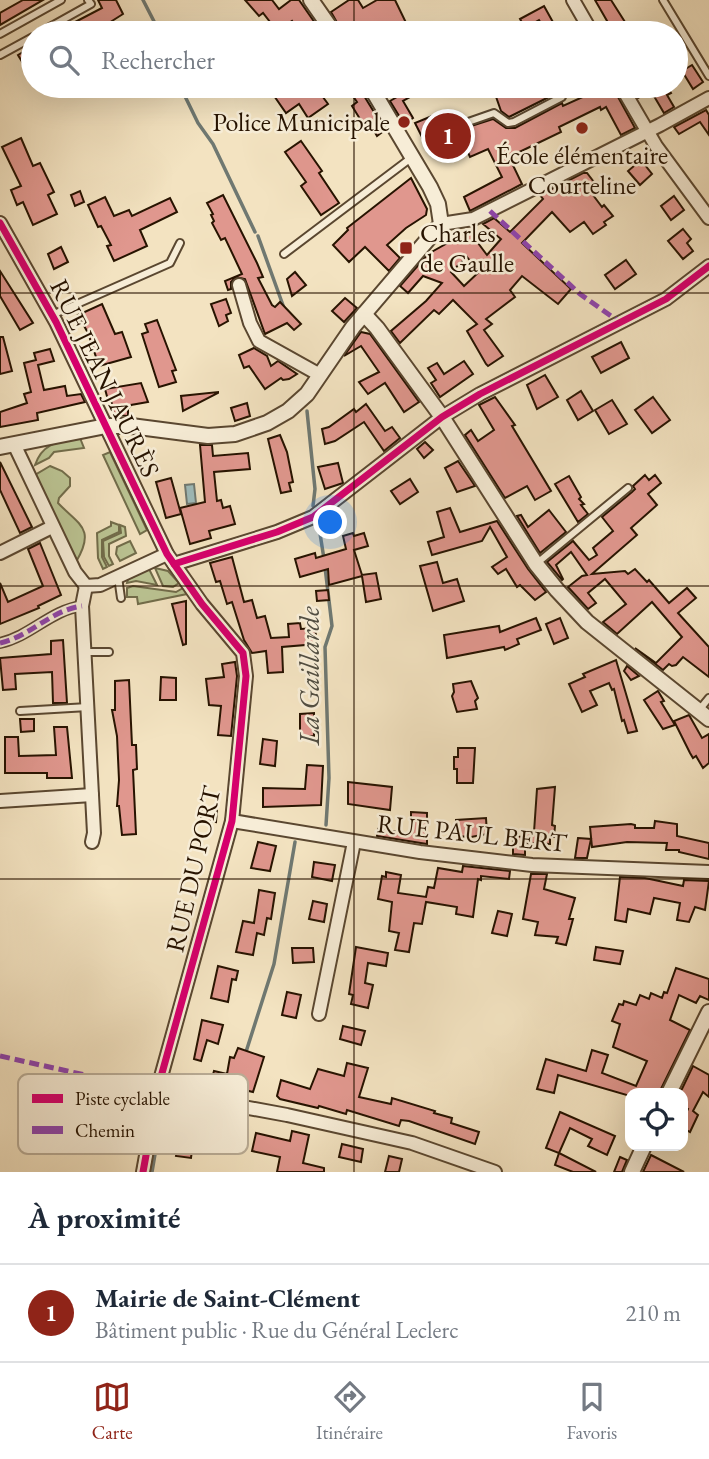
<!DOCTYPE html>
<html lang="fr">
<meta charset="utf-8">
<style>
:root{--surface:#fff;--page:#f6f6f7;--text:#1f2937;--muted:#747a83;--line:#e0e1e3;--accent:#8f2418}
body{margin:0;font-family:"EB Garamond",serif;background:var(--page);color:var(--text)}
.controls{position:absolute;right:21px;bottom:21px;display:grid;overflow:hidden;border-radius:14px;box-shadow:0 7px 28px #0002}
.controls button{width:63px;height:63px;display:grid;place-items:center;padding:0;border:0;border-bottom:2px solid var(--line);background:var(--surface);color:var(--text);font:35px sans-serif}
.you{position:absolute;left:331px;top:523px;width:24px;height:24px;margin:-18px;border:5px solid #fff;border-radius:50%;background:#1a73e8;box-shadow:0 0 0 10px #1a73e833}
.badge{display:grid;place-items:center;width:46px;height:46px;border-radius:50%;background:var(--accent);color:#fff;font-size:23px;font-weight:700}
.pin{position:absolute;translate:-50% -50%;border:4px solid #fff;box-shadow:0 2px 7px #0006}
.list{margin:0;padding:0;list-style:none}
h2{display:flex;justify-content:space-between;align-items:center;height:91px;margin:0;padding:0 28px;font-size:30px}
h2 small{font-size:23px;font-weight:400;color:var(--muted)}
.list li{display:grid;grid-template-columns:46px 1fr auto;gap:21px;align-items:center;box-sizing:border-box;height:98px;padding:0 28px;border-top:2px solid var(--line)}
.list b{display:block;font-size:26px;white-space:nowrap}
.list p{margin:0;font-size:23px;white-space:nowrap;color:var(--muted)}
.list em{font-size:23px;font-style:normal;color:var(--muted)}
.icon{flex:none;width:38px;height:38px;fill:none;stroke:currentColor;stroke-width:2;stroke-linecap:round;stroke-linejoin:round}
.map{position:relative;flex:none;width:709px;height:1172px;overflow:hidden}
.search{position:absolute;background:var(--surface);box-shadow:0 7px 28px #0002;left:21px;right:21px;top:21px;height:77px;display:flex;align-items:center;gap:18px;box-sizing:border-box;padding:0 24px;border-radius:38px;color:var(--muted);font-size:26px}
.sheet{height:189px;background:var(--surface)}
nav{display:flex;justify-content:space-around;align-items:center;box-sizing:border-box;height:98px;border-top:2px solid var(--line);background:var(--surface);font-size:19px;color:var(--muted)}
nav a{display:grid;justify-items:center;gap:4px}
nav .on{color:var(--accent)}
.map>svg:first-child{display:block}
.green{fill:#bbc493;stroke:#716c4a;stroke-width:2}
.water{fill:#9fbcbc;stroke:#6f7871;stroke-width:2}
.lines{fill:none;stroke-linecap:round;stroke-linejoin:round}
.stream{stroke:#6f7871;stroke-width:3.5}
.building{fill:#e0978e;stroke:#271300;stroke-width:2;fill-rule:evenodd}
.service-casing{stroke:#5a4730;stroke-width:10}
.pedestrian-casing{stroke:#5a4730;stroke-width:12}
.minor-casing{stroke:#5a4730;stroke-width:16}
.tertiary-casing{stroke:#5a4730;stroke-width:18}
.service{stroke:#f7edd7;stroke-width:6}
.pedestrian{stroke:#f7edd7;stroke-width:9}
.minor{stroke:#f7edd7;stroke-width:12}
.tertiary{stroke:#f7edd7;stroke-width:14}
.quiet{stroke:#8e44ad;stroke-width:5;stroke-dasharray:10 5;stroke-linecap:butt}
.cycleway-casing{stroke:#f7edd7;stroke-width:11}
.cycleway{stroke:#d6006c;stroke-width:7}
.grid{fill:none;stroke:#271300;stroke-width:2;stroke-opacity:0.55}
.poi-dot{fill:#8f2418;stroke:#f7edd7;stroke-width:2.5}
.labels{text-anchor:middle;stroke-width:5;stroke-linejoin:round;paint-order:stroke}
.poi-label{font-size:26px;fill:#271300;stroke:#f7edd7;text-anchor:end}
.street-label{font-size:26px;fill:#271300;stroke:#f7edd7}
.water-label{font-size:28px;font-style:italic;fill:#514e42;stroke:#f7edd7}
.key{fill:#f7edd7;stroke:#b9ac96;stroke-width:2}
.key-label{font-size:19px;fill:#271300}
</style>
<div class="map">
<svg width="709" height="1172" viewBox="0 0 709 1172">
<rect width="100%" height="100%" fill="#f3e3c1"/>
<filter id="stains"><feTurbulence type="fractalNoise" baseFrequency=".00286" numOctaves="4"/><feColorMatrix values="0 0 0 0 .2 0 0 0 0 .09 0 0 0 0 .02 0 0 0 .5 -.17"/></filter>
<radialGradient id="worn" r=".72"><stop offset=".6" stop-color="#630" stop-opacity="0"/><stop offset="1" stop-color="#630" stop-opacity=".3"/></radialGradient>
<!-- green -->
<g class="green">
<path d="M 80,438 L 84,448 L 54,452 L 49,458 L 35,465 C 43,442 59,442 80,438 Z"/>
<path d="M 110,452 L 147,530 L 140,534 L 103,455 Z"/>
<path d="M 50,466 L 62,471 L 70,478 L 70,486 L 59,498 L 58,503 C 79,525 96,528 76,562 L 35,475 Z"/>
<path d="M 111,522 L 119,525 L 119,532 L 102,540 L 102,557 L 107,567 L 103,569 L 98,558 L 97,533 L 111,526 Z"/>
<path d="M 120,525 L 125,527 L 126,536 L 109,544 L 109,556 L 113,564 L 109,566 L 104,557 L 103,541 L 121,533 Z"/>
<path d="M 130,541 L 136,553 L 120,561 L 116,554 L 117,547 Z"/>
<path d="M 155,568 L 168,571 L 179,583 L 173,587 L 163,586 Z"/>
<path d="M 149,569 L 157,585 L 136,581 L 127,583 L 128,579 Z"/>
<path d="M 133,586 L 176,592 L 183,588 L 187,594 L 138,604 L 137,597 L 127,597 L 127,588 Z"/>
</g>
<!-- water -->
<path class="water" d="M 194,484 L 196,503 L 187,504 L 185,485 Z"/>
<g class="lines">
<!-- stream -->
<g class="stream">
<path d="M 143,0 L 160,33"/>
<path d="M 180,86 L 198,123 L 213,144 L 255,232"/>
<path d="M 258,236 L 284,308"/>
<path d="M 307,411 L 315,489 L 313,506"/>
<path d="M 319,527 L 324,559"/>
<path d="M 325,567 L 332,626 L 325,647 L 329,778 L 326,825"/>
<path d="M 245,1055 L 274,964 L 295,842"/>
<path d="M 152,1172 L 162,1113"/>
</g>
</g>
<!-- building -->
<g class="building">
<path d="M 23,0 L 43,0 L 0,25 L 0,13 Z"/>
<path d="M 98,0 L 116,0 L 123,14 L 93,33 L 54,33 L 102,8 Z"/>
<path d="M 245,0 L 272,0 L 279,9 L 291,0 L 299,0 L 322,33 L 300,33 L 292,21 L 277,31 L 263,13 L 259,16 Z"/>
<path d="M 349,0 L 358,0 L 363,8 L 377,0 L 395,0 L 411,33 L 343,33 L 331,12 Z"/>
<path d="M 595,0 L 611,0 L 632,33 L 619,33 L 617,31 L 614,33 Z"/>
<path d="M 544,6 L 559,33 L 547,33 L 539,20 L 525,28 L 520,19 Z"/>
<path d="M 33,46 L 33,80 L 18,55 Z"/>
<path d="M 692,65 L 703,82 L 693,89 L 682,71 Z"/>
<path d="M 275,86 L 329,86 L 320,93 L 328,104 L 308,118 L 299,104 L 286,113 L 270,90 Z"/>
<path d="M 346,86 L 358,86 L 385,130 L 377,136 L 373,129 L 368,132 L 352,106 L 357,102 Z"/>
<path d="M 390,86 L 430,86 L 403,101 L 413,118 L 404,124 L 390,101 L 397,97 Z"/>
<path d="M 504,86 L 553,86 L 557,93 L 509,117 L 501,111 L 494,91 Z"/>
<path d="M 607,86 L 612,86 L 635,128 L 621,135 L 606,107 L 601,110 L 600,107 L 559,127 L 561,132 L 509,157 L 522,184 L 470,211 L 464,197 L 502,177 L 488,149 L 470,157 L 463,141 L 431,155 L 415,123 L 432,116 L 443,135 L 493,119 L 506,128 L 515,128 L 562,103 L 563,106 Z"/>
<path d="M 631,86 L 667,86 L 671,93 L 667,95 L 674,107 L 664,113 L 651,91 L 638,98 Z"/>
<path d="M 706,110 L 709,115 L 709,135 L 700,122 L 679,134 L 674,127 Z"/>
<path d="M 21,138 L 33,166 L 40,163 L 54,192 L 48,195 L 57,214 L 33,225 L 23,202 L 17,205 L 11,190 L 21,186 L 2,147 Z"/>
<path d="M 301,141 L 322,171 L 319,173 L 339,203 L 321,215 L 301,186 L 306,182 L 285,152 Z"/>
<path d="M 641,160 L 652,174 L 640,185 L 628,171 Z"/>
<path d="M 583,173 L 587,173 L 597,186 L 590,191 L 602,207 L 604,205 L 613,216 L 604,222 L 606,225 L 593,234 L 584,222 L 570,232 L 552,212 L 522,243 L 571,289 L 558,304 L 522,276 L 510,290 L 515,297 L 486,319 L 492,324 L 484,330 L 503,356 L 488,366 L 486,364 L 467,331 L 477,324 L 453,300 L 439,314 L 434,310 L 400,343 L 391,331 L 426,301 L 442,283 L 423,276 L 408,293 L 400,286 L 428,254 L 469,231 L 487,255 L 501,239 L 483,224 L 494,218 L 510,232 L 543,199 L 540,195 ZM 467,257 L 479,272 L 464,286 L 451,272 Z"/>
<path d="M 411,178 L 427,209 L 426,215 L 406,228 L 387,245 L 400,258 L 389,271 L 365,247 L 349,262 L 333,245 L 348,230 L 347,228 Z"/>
<path d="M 80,191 L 84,202 L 75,206 L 71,195 Z"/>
<path d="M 223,195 L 257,263 L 263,277 L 258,278 L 272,305 L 275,307 L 280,302 L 301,324 L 294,330 L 287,323 L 265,334 L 245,279 L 236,277 L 231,282 L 231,289 L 228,290 L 225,281 L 242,274 L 225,238 L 221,240 L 212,223 L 214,221 L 211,215 L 213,214 L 207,203 Z"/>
<path d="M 674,196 L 684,210 L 671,220 L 661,206 Z"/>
<path d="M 105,197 L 114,216 L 129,210 L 132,216 L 170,198 L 177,212 L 140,230 L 147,246 L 114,261 L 107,246 L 111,245 L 101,226 L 98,227 L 88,205 Z"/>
<path d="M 683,229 L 691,239 L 687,243 L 693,251 L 683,259 L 668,241 Z"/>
<path d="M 61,247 L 68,262 L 54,269 L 48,254 Z"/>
<path d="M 626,260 L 636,274 L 615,289 L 605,275 Z"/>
<path d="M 0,271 L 33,323 L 20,330 L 0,296 Z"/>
<path d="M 295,272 L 306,285 L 292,296 L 287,279 Z"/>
<path d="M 345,298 L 357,308 L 344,322 L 332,311 Z"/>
<path d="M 226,299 L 231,313 L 226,315 L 228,321 L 219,326 L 211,304 Z"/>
<path d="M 102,304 L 115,334 L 122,332 L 131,357 L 99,366 L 88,333 L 78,315 Z"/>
<path d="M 157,320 L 176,370 L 172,371 L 176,382 L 159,387 L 142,334 L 148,332 L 145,324 Z"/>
<path d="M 361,332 L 370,334 L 419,402 L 404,412 L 385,383 L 368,394 L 359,382 L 379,372 L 361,346 L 344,356 Z"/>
<path d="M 0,337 L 3,337 L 12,371 L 0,374 Z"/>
<path d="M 621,342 L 629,358 L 601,373 L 592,357 Z"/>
<path d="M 254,348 L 267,356 L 271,366 L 278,361 L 297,374 L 289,379 L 283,380 L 281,378 L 265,389 L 249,366 L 244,368 L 239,355 Z"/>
<path d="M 50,349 L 54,361 L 38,365 L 44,390 L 65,386 L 67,396 L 81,394 L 85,402 L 37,413 L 38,420 L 0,427 L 0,412 L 27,403 L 24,394 L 31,392 L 24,363 L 36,360 L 34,353 Z"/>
<path d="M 464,361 L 473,374 L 440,397 L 431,383 L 436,380 L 428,368 L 437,363 L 444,374 Z"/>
<path d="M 545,375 L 558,397 L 537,409 L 527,385 Z"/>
<path d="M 141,383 L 148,402 L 131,405 L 128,409 L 128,416 L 114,415 L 111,400 L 108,400 L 105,389 Z"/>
<path d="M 581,391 L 593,411 L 578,420 L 567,400 Z"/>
<path d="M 218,392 L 218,393 L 183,411 L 181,396 Z"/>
<path d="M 495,397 L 515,425 L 512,426 L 551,491 L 535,500 L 527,486 L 505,498 L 465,435 L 471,430 L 478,441 L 494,430 L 479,405 Z"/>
<path d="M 653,397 L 670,420 L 652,433 L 635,410 Z"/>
<path d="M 612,400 L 627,424 L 609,434 L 595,410 Z"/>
<path d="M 247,403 L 250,416 L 235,421 L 231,408 Z"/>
<path d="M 366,404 L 385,431 L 392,427 L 400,438 L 384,451 L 364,422 L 335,441 L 325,444 L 322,429 L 329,427 L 354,409 L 356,412 Z"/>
<path d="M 280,435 L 287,452 L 293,482 L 289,483 L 291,491 L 281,493 L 268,439 Z"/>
<path d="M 425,442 L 433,450 L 424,458 L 417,449 Z"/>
<path d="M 200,445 L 212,445 L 213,456 L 248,453 L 250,469 L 214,472 L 217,501 L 221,500 L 223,508 L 230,506 L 235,524 L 209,531 L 211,538 L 190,544 L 180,508 L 205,502 Z"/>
<path d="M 458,461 L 475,486 L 457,492 L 445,468 Z"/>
<path d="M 0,462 L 32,527 L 20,533 L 0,490 Z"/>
<path d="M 338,463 L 343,483 L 325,489 L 318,467 Z"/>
<path d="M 645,475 L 649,480 L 655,475 L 661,483 L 648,494 L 657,505 L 631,528 L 637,535 L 592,574 L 625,571 L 628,574 L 635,569 L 647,582 L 649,580 L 669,603 L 687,588 L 696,598 L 678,613 L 709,647 L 709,677 L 683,657 L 676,665 L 672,666 L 669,664 L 663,670 L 635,648 L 656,663 L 682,637 L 652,602 L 617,634 L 603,622 L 626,604 L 605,579 L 588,593 L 596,603 L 588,609 L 568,587 L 582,576 L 587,575 L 571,552 L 556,565 L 563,579 L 562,580 L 547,562 L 573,541 L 589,560 L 597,555 L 593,548 L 613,531 L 602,517 L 632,492 L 635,489 L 633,486 Z"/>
<path d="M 569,476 L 581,497 L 579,499 L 584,504 L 581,505 L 588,514 L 578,522 L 555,484 Z"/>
<path d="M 171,478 L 181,514 L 166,518 L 156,482 Z"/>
<path d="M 410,479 L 418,492 L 400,504 L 391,491 Z"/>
<path d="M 450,508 L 460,532 L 497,521 L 528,569 L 546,592 L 535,600 L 520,585 L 517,587 L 506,569 L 498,574 L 492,567 L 507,557 L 490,527 L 482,541 L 432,555 L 428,542 L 444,537 L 437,512 Z"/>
<path d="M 549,510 L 566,532 L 540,553 L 517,516 L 521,515 L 528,527 Z"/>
<path d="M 353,533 L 354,536 L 364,533 L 368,546 L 354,550 L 362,575 L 376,573 L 381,599 L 366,602 L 362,576 L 329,585 L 328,569 L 300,577 L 295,559 L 315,553 L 316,558 L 346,549 L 343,536 Z"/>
<path d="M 40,543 L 61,595 L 38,606 L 39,608 L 0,624 L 0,583 L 8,602 L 43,586 L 28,549 Z"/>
<path d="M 232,557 L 244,602 L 252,600 L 257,618 L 265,616 L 271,638 L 289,637 L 288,624 L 300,623 L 301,629 L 315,628 L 317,644 L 282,647 L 283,672 L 268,673 L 266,651 L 252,653 L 244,640 L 232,602 L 227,604 L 220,581 L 216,582 L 210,563 Z"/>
<path d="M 437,562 L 443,583 L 457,579 L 464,601 L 433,611 L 420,566 Z"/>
<path d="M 328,590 L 329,600 L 317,601 L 316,591 Z"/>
<path d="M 186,601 L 186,644 L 183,645 L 172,604 Z"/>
<path d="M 536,618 L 541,630 L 517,639 L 519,644 L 505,650 L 504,647 L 447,658 L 444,635 L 499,626 L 500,632 Z"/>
<path d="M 560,618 L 568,638 L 554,644 L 546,624 Z"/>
<path d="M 63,640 L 67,703 L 53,703 L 52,672 L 15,674 L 16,689 L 3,690 L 0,658 L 51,654 L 51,641 Z"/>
<path d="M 616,660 L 637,731 L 628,733 L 624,720 L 622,721 L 614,689 L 612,690 L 609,683 L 590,691 L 597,705 L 582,712 L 569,684 L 585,677 L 583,674 Z"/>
<path d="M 235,662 L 237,676 L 231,736 L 218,735 L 221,706 L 209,705 L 206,679 L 224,677 L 222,664 Z"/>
<path d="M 627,666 L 639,676 L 631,680 L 624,671 Z"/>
<path d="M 161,677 L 176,678 L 176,700 L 160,700 Z"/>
<path d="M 129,680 L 132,745 L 136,745 L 137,769 L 133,770 L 136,834 L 122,835 L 119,806 L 117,806 L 119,780 L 117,736 L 112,710 L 115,710 L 115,681 Z"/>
<path d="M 471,681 L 478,698 L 475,701 L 477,709 L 457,712 L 452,696 L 454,692 L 453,684 Z"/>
<path d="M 658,691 L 664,701 L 661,702 L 675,725 L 663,729 L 644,700 Z"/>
<path d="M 314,713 L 314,736 L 300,737 L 300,714 Z"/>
<path d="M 689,715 L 702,738 L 709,734 L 709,763 L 703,768 L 696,756 L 693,758 L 690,753 L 674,721 Z"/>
<path d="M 20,719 L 34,719 L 34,731 L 21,732 Z"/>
<path d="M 54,727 L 67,727 L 72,778 L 47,778 L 47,773 L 5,773 L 5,737 L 18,737 L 19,756 L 56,755 Z"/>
<path d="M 263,739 L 277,741 L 275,766 L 260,764 Z"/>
<path d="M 458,748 L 475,748 L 473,783 L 457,783 L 457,769 L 454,769 L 454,757 L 458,757 Z"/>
<path d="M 307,765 L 323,766 L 321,805 L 263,807 L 263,788 L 305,789 Z"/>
<path d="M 348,782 L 392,787 L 390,810 L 348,804 Z"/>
<path d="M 555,787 L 552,825 L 555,826 L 554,837 L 550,837 L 550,844 L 525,843 L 525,855 L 513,854 L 513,836 L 523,837 L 523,831 L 534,832 L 537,789 Z"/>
<path d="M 202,808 L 217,809 L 216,822 L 201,820 Z"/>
<path d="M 411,812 L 427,813 L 427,844 L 377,836 L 378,829 L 411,834 Z"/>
<path d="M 486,818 L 487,834 L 471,837 L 457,836 L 456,820 Z"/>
<path d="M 655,821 L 677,824 L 677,836 L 709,843 L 709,859 L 679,852 L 679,850 L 666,850 L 667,843 L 627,842 L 592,847 L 590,827 L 631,824 L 635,825 L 635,828 L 654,828 Z"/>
<path d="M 578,838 L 591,839 L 587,858 L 575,858 Z"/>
<path d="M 258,842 L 276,846 L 270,871 L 251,868 Z"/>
<path d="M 314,862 L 335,865 L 332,881 L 312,877 Z"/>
<path d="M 463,866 L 510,871 L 509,879 L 481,876 L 481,880 L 478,879 L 473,917 L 456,914 L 457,907 L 426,902 L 422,924 L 414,923 L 409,952 L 395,950 L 399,933 L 389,931 L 392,902 L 378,899 L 382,876 L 386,877 L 386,872 L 401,875 L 398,893 L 426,897 L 428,887 L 434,888 L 438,868 L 462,872 Z"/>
<path d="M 531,874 L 547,874 L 544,889 L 575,898 L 569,919 L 573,919 L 566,945 L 556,943 L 558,937 L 535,935 L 538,922 L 523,919 Z"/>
<path d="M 620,877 L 645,878 L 683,886 L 684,880 L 709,881 L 705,910 L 695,907 L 689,922 L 677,920 L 680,903 L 654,898 L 650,914 L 628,909 L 626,922 L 615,920 Z"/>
<path d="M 259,890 L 275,893 L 271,919 L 267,918 L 264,935 L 257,933 L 253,955 L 236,952 L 243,921 L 254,923 Z"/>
<path d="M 313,901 L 327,904 L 324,922 L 309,919 Z"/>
<path d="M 498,911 L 512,914 L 507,936 L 492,933 Z"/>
<path d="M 356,947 L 388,953 L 386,966 L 368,963 L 365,983 L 373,985 L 368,1008 L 351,1004 L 353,995 L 349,994 Z"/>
<path d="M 596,947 L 623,951 L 620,964 L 594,960 Z"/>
<path d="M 292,948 L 313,948 L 314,962 L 293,963 Z"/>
<path d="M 218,966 L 238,971 L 236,980 L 232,979 L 228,1002 L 211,998 Z"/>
<path d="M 676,968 L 709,979 L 709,1000 L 700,996 L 696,1003 L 679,995 L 670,1020 L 690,1030 L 659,1093 L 630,1093 L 630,1096 L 558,1075 L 554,1093 L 537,1089 L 546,1059 L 586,1071 L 592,1050 L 608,1055 L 602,1073 L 636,1086 L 647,1061 L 613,1047 L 620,1024 L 612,1021 L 619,1004 L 623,1005 L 624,1001 L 636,1005 L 640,995 L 649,999 L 651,993 L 662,998 L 664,992 L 667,993 Z"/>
<path d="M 287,992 L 301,995 L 296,1018 L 282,1015 Z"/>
<path d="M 202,1020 L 223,1025 L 218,1044 L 207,1040 L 201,1061 L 194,1059 Z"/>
<path d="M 343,1026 L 365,1031 L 361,1045 L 340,1039 Z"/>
<path d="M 238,1048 L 264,1057 L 253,1092 L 211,1082 L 214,1071 L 227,1074 L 230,1057 L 234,1058 Z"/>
<path d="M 347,1063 L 368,1068 L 359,1097 L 391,1104 L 392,1098 L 435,1111 L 434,1113 L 452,1118 L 451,1123 L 479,1132 L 475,1144 L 409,1121 L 401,1120 L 399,1126 L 347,1110 L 346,1114 L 319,1106 L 318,1108 L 280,1099 L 277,1096 L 281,1080 L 310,1089 L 318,1069 L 344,1076 Z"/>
<path d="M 693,1066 L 709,1075 L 709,1097 L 703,1092 L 693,1111 L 698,1115 L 690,1132 L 683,1128 L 683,1120 L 688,1109 L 683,1106 L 683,1093 L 680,1093 Z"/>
<path d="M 560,1112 L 615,1136 L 607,1155 L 588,1146 L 592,1139 L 570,1128 L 559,1153 L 596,1172 L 573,1172 L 555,1165 L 559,1153 L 546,1148 Z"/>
<path d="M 292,1131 L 309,1135 L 303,1163 L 324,1168 L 324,1172 L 277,1172 L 280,1157 L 252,1151 L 256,1133 L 290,1141 Z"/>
<path d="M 180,1133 L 194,1135 L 191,1158 L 176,1156 Z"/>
<path d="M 342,1144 L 363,1149 L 361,1162 L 339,1157 Z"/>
<path d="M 651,1155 L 684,1172 L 643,1172 Z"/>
<path d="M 389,1156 L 402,1159 L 399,1172 L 385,1172 Z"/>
<path d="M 620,1157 L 627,1160 L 622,1172 L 614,1172 Z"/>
</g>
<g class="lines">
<defs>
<g id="service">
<path d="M 663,0 L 709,76"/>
<path d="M 39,33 L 91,4 L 88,0"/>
<path d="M 0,34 L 61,0"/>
<path d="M 0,55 L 33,37"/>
<path d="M 451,128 L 494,113 L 508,123 L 514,122 L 562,97 L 565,87"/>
<path d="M 284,254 L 411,158"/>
<path d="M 52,315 L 170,263 L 180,243"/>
<path d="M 536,564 L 628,488"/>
<path d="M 118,577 L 121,598"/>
<path d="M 86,652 L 109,652"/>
<path d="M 700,709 L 709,698"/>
<path d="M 20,711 L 88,707"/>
</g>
<path id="pedestrian" d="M 0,643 C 31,636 51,610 82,606"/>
<g id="minor">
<path d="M 573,0 L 592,33"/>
<path d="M 621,86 L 656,146 L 709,218"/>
<path d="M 0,223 L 56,322 L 167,554 L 202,604 L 243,653 L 246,676 L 232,821 L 159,1084 L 143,1172"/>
<path d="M 441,224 L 473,219 L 660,125 L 709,98"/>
<path d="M 239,285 L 250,323 L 259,341 L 320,375"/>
<path d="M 14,444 L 75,572 L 86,586"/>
<path d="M 0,553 L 52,527"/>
<path d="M 174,564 L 277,532 L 313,517 L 442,417 L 480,394 L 666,299 L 709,266"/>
<path d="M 86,586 L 82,606 L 94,833 L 92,842"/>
<path d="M 86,586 L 100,585 L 167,554"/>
<path d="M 0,801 L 92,795"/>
<path d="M 232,821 L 420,852 L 532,865 L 709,872"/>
<path d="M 319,1014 L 354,842"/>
<path d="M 157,1091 L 287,1115 L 412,1143 L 495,1172"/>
</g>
<g id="tertiary">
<path d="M 311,0 L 334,33"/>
<path d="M 364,314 L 377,328 L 442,417 L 536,564 L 557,590 L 587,622 L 709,719"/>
<path d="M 0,447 L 106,426 L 131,426 L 208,436 L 235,434 L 267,423 L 288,411 L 307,394 L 353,327 L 441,224 L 438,204 L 430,187 L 370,86"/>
<path d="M 669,1093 L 709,1012"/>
<path d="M 632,1172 L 644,1146"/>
</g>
</defs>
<!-- service casing -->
<use href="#service" class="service-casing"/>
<!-- pedestrian casing -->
<use href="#pedestrian" class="pedestrian-casing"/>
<!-- minor casing -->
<use href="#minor" class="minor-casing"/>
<!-- tertiary casing -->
<use href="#tertiary" class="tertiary-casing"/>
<!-- service -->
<use href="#service" class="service"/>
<!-- pedestrian -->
<use href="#pedestrian" class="pedestrian"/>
<!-- minor -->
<use href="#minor" class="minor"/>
<!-- tertiary -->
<use href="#tertiary" class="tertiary"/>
<!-- quiet -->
<g class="quiet">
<path d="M 490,211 L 580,294 L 621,323"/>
<path d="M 0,643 C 31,636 51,610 82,606"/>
<path d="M 0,1056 L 157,1091"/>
</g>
<defs>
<g id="cycleway">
<path d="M 0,223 L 56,322 L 167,554 L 202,604 L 243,653 L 246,676 L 232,821 L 159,1084 L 143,1172"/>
<path d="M 174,564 L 277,532 L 313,517 L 442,417 L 480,394 L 666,299 L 709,266"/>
</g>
</defs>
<!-- cycleway casing -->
<use href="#cycleway" class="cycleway-casing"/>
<!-- cycleway -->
<use href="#cycleway" class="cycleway"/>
</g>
<!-- grid -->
<path class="grid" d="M 354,0 L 354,33M 354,86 L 354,1172M 0,293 L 709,293M 0,586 L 709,586M 0,879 L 709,879"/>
<!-- markers -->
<g class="poi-dot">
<circle cx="404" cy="122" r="7"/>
<circle cx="582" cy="128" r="7"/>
<rect x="399" y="241" width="14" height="14" rx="3.5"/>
</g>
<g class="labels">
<!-- poi labels -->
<g class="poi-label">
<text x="390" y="131">Police Municipale</text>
<text x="582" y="164" text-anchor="middle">École élémentaire<tspan x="582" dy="30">Courteline</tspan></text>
<text x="420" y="242" text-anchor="start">Charles<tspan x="420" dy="30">de Gaulle</tspan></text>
</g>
<!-- street labels -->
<g class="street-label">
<text transform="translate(105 378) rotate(64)" y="9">RUE JEAN JAURÈS</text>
<text transform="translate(472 833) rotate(6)" y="9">RUE PAUL BERT</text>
<text transform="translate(193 869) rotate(-77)" y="9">RUE DU PORT</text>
</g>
<!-- water labels -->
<g class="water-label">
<text transform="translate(309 676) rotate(-90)" y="10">La Gaillarde</text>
</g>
</g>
<!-- legend -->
<rect x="18" y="1074" width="230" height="80" rx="10" class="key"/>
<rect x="32" y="1094" width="31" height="9" fill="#d6006c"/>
<rect x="32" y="1126" width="31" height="8" fill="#8e44ad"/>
<g class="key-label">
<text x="75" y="1105">Piste cyclable</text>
<text x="75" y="1137">Chemin</text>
</g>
<rect width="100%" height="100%" filter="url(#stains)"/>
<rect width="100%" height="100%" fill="url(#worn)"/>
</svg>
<div class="controls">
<button><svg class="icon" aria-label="locate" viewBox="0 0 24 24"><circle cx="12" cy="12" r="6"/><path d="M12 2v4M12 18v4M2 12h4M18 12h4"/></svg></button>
</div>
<div class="you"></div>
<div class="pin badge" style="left:448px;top:136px">1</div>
<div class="search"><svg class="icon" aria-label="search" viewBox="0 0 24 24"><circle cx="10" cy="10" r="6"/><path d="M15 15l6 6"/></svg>Rechercher</div>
</div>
<section class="sheet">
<h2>À proximité<small></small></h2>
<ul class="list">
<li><span class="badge">1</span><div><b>Mairie de Saint-Clément</b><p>Bâtiment public · Rue du Général Leclerc</p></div><em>210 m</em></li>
</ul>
</section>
<nav>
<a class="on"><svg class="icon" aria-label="map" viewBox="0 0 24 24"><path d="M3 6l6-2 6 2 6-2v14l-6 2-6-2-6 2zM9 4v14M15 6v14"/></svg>Carte</a>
<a><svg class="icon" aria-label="directions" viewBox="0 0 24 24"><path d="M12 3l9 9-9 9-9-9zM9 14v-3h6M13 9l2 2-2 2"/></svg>Itinéraire</a>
<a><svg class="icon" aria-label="saved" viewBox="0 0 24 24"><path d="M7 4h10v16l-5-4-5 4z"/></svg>Favoris</a>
</nav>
